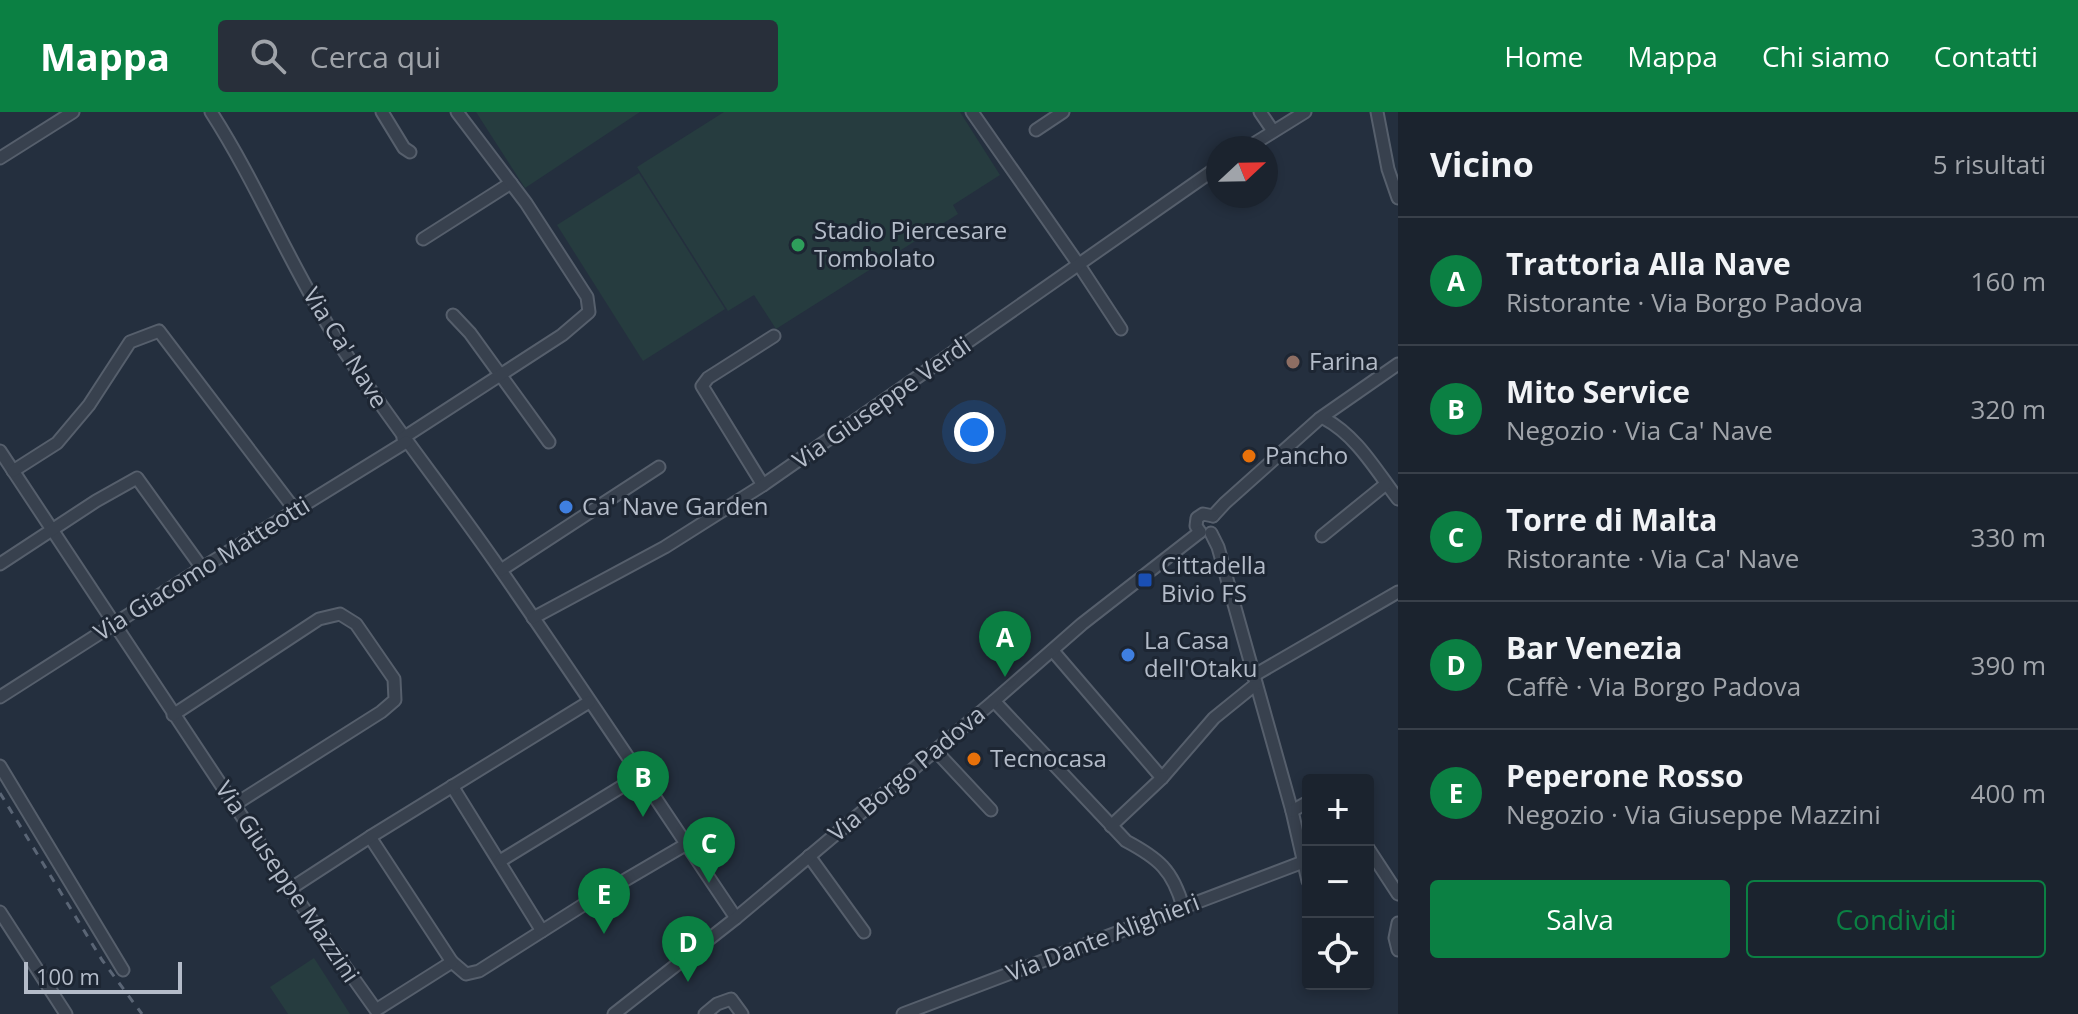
<!DOCTYPE html>
<html lang="it">
<meta charset="utf-8">
<style>
:root{--surface:#1b232e;--page:#282f3a;--text:#f1f3f6;--muted:#a0a4aa;--line:#39404a;--accent:#0b8043}
body{margin:0;font-family:"Open Sans",sans-serif;background:var(--page);color:var(--text)}
.controls{position:absolute;right:24px;bottom:24px;display:grid;overflow:hidden;border-radius:8px;box-shadow:0 4px 12px #0003}
.controls button{width:72px;height:72px;display:grid;place-items:center;padding:0;border:0;border-bottom:2px solid var(--line);background:var(--surface);color:var(--text);font:40px sans-serif}
.compass{position:absolute;left:1206px;top:24px;width:72px;height:72px;border-radius:50%;background:var(--surface);box-shadow:0 4px 12px #0003;rotate:68deg}
.scale{position:absolute;left:24px;bottom:20px;width:158px;box-sizing:border-box;padding-left:8px;border:4px solid #b4bcc9;border-top:0;font-size:22px;line-height:28px;white-space:nowrap;color:#b4bcc9;-webkit-text-stroke:6px #1d2633;paint-order:stroke}
.you{position:absolute;left:974px;top:320px;width:28px;height:28px;margin:-20px;border:6px solid #fff;border-radius:50%;background:#1a73e8;box-shadow:0 0 0 12px #1a73e833}
.badge{display:grid;place-items:center;width:52px;height:52px;border-radius:50%;background:var(--accent);color:#fff;font-size:26px;font-weight:700}
.pin{position:absolute;translate:-50% -66px;filter:drop-shadow(0 2px 4px #0008)}
.pin::after{content:'';position:absolute;top:42px;width:28px;height:24px;background:inherit;clip-path:polygon(0 0,100% 0,50% 100%)}
.list{margin:0;padding:0;list-style:none}
h2{display:flex;justify-content:space-between;align-items:center;height:104px;margin:0;padding:0 32px;font-size:34px}
h2 small{font-size:26px;font-weight:400;color:var(--muted)}
.list li{display:grid;grid-template-columns:52px 1fr auto;gap:24px;align-items:center;box-sizing:border-box;height:128px;padding:0 32px;border-top:2px solid var(--line)}
.list b{display:block;font-size:30px;white-space:nowrap}
.list p{margin:0;font-size:26px;white-space:nowrap;color:var(--muted)}
.list em{font-size:26px;font-style:normal;color:var(--muted)}
.actions{display:flex;gap:16px;padding:24px 32px}
.actions a{flex:1;padding:18px 0;border:2px solid var(--accent);border-radius:8px;text-align:center;font-size:28px;color:var(--accent)}
.actions .main{background:var(--accent);color:#fff}
.icon{flex:none;width:44px;height:44px;fill:none;stroke:currentColor;stroke-width:2;stroke-linecap:round;stroke-linejoin:round}
.map{position:relative;flex:none;width:1398px;height:902px;overflow:hidden}
header{display:flex;align-items:center;gap:48px;box-sizing:border-box;height:112px;padding:0 40px;background:var(--accent);color:#fff}
header strong{font-size:38px}
nav{display:flex;gap:44px;margin-inline-start:auto;font-size:28px}
.search{width:560px;height:72px;background:var(--page);display:flex;align-items:center;gap:20px;box-sizing:border-box;padding:0 28px;border-radius:8px;color:var(--muted);font-size:30px}
main{display:flex}
aside{flex:1;background:var(--surface)}
.map>svg:first-child{display:block}
.green{fill:#263c3f}
.lines{fill:none;stroke-linecap:round;stroke-linejoin:round}
.minor-casing{stroke:#565f6c;stroke-width:15}
.minor{stroke:#38414e;stroke-width:11}
.rail{stroke:#5a6575;stroke-width:3;stroke-dasharray:8 8;stroke-linecap:butt}
.leisure-dot{fill:#2e9e5b;stroke:#1d2633;stroke-width:3}
.education-dot{fill:#8d6e63;stroke:#1d2633;stroke-width:3}
.food-dot{fill:#e8710a;stroke:#1d2633;stroke-width:3}
.shop-dot{fill:#3f7fe0;stroke:#1d2633;stroke-width:3}
.transit-dot{fill:#1a4fb4;stroke:#1d2633;stroke-width:3}
.labels{text-anchor:middle;stroke-width:6;stroke-linejoin:round;paint-order:stroke}
.poi-label{font-size:24px;fill:#b4bcc9;stroke:#1d2633;text-anchor:start}
.street-label{font-size:24px;fill:#b4bcc9;stroke:#1d2633}
</style>
<header>
<strong>Mappa</strong>
<div class="search"><svg class="icon" aria-label="search" viewBox="0 0 24 24"><circle cx="10" cy="10" r="6"/><path d="M15 15l6 6"/></svg>Cerca qui</div>
<nav><a>Home</a><a>Mappa</a><a>Chi siamo</a><a>Contatti</a></nav>
</header>
<main>
<div class="map">
<svg width="1398" height="902" viewBox="0 0 1398 902">
<rect width="100%" height="100%" fill="#242f3e"/>
<!-- green -->
<g class="green">
<path d="M 476,0 L 640,0 L 525,76 Z"/>
<path d="M 724,0 L 960,0 L 1000,63 L 953,93 L 958,102 L 776,217 L 754,183 L 728,199 L 637,55 Z"/>
<path d="M 639,61 L 725,197 L 643,249 L 557,113 Z"/>
<path d="M 314,846 L 350,902 L 288,902 L 270,875 Z"/>
</g>
<g class="lines">
<defs>
<g id="minor">
<path d="M 211,0 C 258,73 290,154 337,228 C 388,308 448,381 502,460 C 581,574 658,690 736,806"/>
<path d="M 382,0 L 404,36 L 410,40"/>
<path d="M 972,0 L 1079,153 L 1121,217"/>
<path d="M 1260,0 L 1273,19"/>
<path d="M 1377,0 L 1388,57 L 1398,86"/>
<path d="M 1036,18 L 1063,0"/>
<path d="M 1247,36 L 1305,0"/>
<path d="M 0,46 L 73,0"/>
<path d="M 423,127 L 511,71"/>
<path d="M 453,203 L 470,221 L 549,330"/>
<path d="M 1325,307 C 1357,324 1377,360 1398,387"/>
<path d="M 403,326 L 562,223 L 589,200 L 587,185 L 526,91 L 457,0"/>
<path d="M 0,339 L 290,777 L 376,898 L 452,850 L 466,862 L 479,859 L 591,788 L 685,733"/>
<path d="M 13,359 L 57,331 L 89,293 L 130,230 L 159,219 L 295,398"/>
<path d="M 763,373 L 702,274 L 708,266 L 774,224"/>
<path d="M 1213,404 L 1225,391 L 1319,307 L 1398,252"/>
<path d="M 1200,420 L 1196,414 L 1197,406 L 1203,402 L 1213,404"/>
<path d="M 1211,421 L 1218,435 L 1292,699 L 1308,769"/>
<path d="M 1322,424 L 1386,372"/>
<path d="M 0,452 L 96,389 L 137,366 L 202,456"/>
<path d="M 501,458 L 659,355"/>
<path d="M 533,506 L 665,435 L 763,373 L 1218,55"/>
<path d="M 1053,539 L 1162,666 L 1214,606 L 1256,572"/>
<path d="M 1253,564 L 1398,480"/>
<path d="M 0,585 L 202,456 L 406,330"/>
<path d="M 994,589 L 1126,729 C 1158,746 1173,758 1183,795"/>
<path d="M 173,603 L 319,507 L 340,502 L 356,512 L 394,567 L 395,588 L 381,600 L 234,693"/>
<path d="M 935,638 L 991,698"/>
<path d="M 0,654 L 123,858"/>
<path d="M 452,674 L 542,819"/>
<path d="M 1292,699 L 1308,690"/>
<path d="M 1111,714 L 1162,666"/>
<path d="M 370,725 L 452,850"/>
<path d="M 1368,736 L 1398,782"/>
<path d="M 809,744 L 864,820"/>
<path d="M 500,749 L 639,664"/>
<path d="M 290,777 L 370,725 L 589,590"/>
<path d="M 0,800 L 66,902"/>
<path d="M 1398,811 L 1395,826 L 1398,838"/>
<path d="M 614,902 L 736,806 L 994,589 L 1082,512 L 1200,420"/>
<path d="M 705,902 L 717,892 L 731,887 L 742,902"/>
<path d="M 903,902 L 1303,750"/>
</g>
</defs>
<!-- minor casing -->
<use href="#minor" class="minor-casing"/>
<!-- minor -->
<use href="#minor" class="minor"/>
<!-- rail -->
<path class="rail" d="M 0,681 L 102,848 L 142,902"/>
</g>
<!-- markers -->
<circle class="leisure-dot" cx="798" cy="133" r="8"/>
<circle class="education-dot" cx="1293" cy="250" r="8"/>
<g class="food-dot">
<circle cx="1249" cy="344" r="8"/>
<circle cx="974" cy="647" r="8"/>
</g>
<g class="shop-dot">
<circle cx="566" cy="395" r="8"/>
<circle cx="1128" cy="543" r="8"/>
</g>
<rect class="transit-dot" x="1137" y="460" width="16" height="16" rx="4"/>
<g class="labels">
<!-- poi labels -->
<g class="poi-label">
<text x="814" y="127">Stadio Piercesare<tspan x="814" dy="28">Tombolato</tspan></text>
<text x="1309" y="258">Farina</text>
<text x="1265" y="352">Pancho</text>
<text x="582" y="403">Ca' Nave Garden</text>
<text x="1161" y="462">Cittadella<tspan x="1161" dy="28">Bivio FS</tspan></text>
<text x="1144" y="537">La Casa<tspan x="1144" dy="28">dell'Otaku</tspan></text>
<text x="990" y="655">Tecnocasa</text>
</g>
<!-- street labels -->
<g class="street-label">
<text transform="translate(345 236) rotate(58)" y="8">Via Ca' Nave</text>
<text transform="translate(882 291) rotate(-35)" y="8">Via Giuseppe Verdi</text>
<text transform="translate(202 457) rotate(-32)" y="8">Via Giacomo Matteotti</text>
<text transform="translate(907 662) rotate(-40)" y="8">Via Borgo Padova</text>
<text transform="translate(287 770) rotate(56)" y="8">Via Giuseppe Mazzini</text>
<text transform="translate(1103 826) rotate(-21)" y="8">Via Dante Alighieri</text>
</g>
</g>
</svg>
<div class="controls">
<button>+</button>
<button>−</button>
<button><svg class="icon" aria-label="locate" viewBox="0 0 24 24"><circle cx="12" cy="12" r="6"/><path d="M12 2v4M12 18v4M2 12h4M18 12h4"/></svg></button>
</div>
<svg class="compass" viewBox="-18 -18 36 36"><path d="M0-13l5 13h-10z" fill="#e53935"/><path d="M0 13l5-13h-10z" fill="#a0a4aa"/></svg>
<div class="scale">100 m</div>
<div class="you"></div>
<div class="pin badge" style="left:1005px;top:565px">A</div>
<div class="pin badge" style="left:643px;top:705px">B</div>
<div class="pin badge" style="left:709px;top:771px">C</div>
<div class="pin badge" style="left:688px;top:870px">D</div>
<div class="pin badge" style="left:604px;top:822px">E</div>
</div>
<aside>
<h2>Vicino<small>5 risultati</small></h2>
<ul class="list">
<li><span class="badge">A</span><div><b>Trattoria Alla Nave</b><p>Ristorante · Via Borgo Padova</p></div><em>160 m</em></li>
<li><span class="badge">B</span><div><b>Mito Service</b><p>Negozio · Via Ca' Nave</p></div><em>320 m</em></li>
<li><span class="badge">C</span><div><b>Torre di Malta</b><p>Ristorante · Via Ca' Nave</p></div><em>330 m</em></li>
<li><span class="badge">D</span><div><b>Bar Venezia</b><p>Caffè · Via Borgo Padova</p></div><em>390 m</em></li>
<li><span class="badge">E</span><div><b>Peperone Rosso</b><p>Negozio · Via Giuseppe Mazzini</p></div><em>400 m</em></li>
</ul>
<div class="actions"><a class="main">Salva</a><a>Condividi</a></div>
</aside>
</main>
